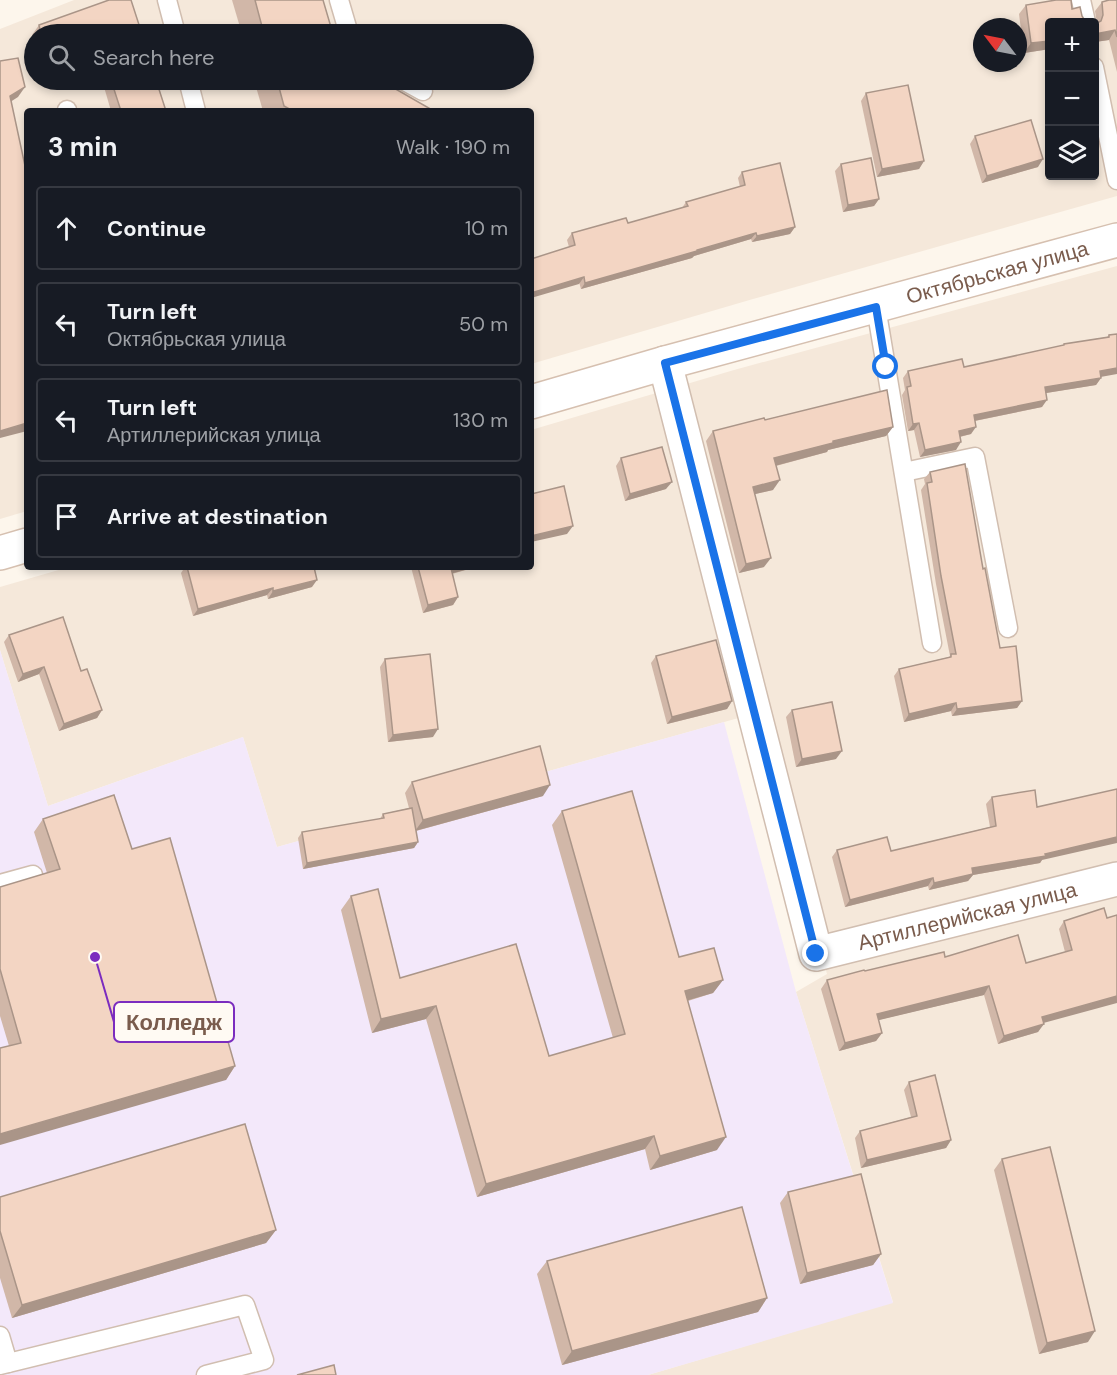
<!DOCTYPE html>
<meta charset="utf-8">
<style>
:root{--surface:#171b24;--page:#20242c;--text:#f1f3f6;--muted:#9ea1a6;--line:#363941}
body{margin:0;font-family:"DM Sans",sans-serif;background:var(--page);color:var(--text)}
.controls{position:absolute;right:18px;top:18px;display:grid;overflow:hidden;border-radius:6px;box-shadow:0 3px 9px #0003}
.controls button{width:54px;height:54px;display:grid;place-items:center;padding:0;border:0;border-bottom:2px solid var(--line);background:var(--surface);color:var(--text);font:30px sans-serif}
.compass{position:absolute;left:973px;top:18px;width:54px;height:54px;border-radius:50%;background:var(--surface);box-shadow:0 3px 9px #0003;rotate:302deg}
.stop{position:absolute;width:18px;height:18px;margin:-14px;border:4px solid #1a73e8;border-radius:50%;background:#fff}
.stop.end{background:#1a73e8;border-color:#fff;box-shadow:0 2px 6px #0008}
.list{margin:0;padding:0;list-style:none}
h2{display:flex;justify-content:space-between;align-items:center;height:78px;margin:0;padding:0 24px;font-size:26px}
h2 small{font-size:20px;font-weight:400;color:var(--muted)}
.list li{display:grid;grid-template-columns:39px 1fr auto;gap:18px;align-items:center;box-sizing:border-box;height:84px;margin:0 12px 12px;padding:0 12px;border:2px solid var(--line);border-radius:6px}
.list b{display:block;font-size:22px;white-space:nowrap}
.list p{margin:0;font-size:20px;white-space:nowrap;color:var(--muted)}
.list em{font-size:20px;font-style:normal;color:var(--muted)}
.icon{flex:none;width:33px;height:33px;fill:none;stroke:currentColor;stroke-width:2;stroke-linecap:round;stroke-linejoin:round}
.map{position:relative;flex:none;width:1117px;height:1375px;overflow:hidden}
.search{position:absolute;background:var(--surface);box-shadow:0 3px 9px #0003;left:24px;top:24px;width:510px;height:66px;display:flex;align-items:center;gap:15px;box-sizing:border-box;padding:0 21px;border-radius:33px;color:var(--muted);font-size:22px}
.panel{position:absolute;background:var(--surface);box-shadow:0 3px 9px #0003;left:24px;top:108px;width:510px;height:462px;border-radius:6px}
.map>svg:first-child{display:block}
.residential{fill:#f5e8da;fill-rule:evenodd}
.education{fill:#f3e8fa}
.lines{fill:none;stroke-linecap:round;stroke-linejoin:round}
.service-casing{stroke:#d1beb0;stroke-width:21}
.minor-casing{stroke:#d1beb0;stroke-width:36}
.secondary-casing{stroke:#d6c0b0;stroke-width:36}
.service{stroke:#fff;stroke-width:18}
.minor{stroke:#fff;stroke-width:33}
.secondary{stroke:#fff;stroke-width:33}
.wall{fill:#d1b7a8}
.shaded-wall{fill:#aa9588}
.building{fill:#f3d5c3;stroke:#aa9588;stroke-width:1.5}
.route{stroke:#1a73e8;stroke-width:8}
.labels{text-anchor:middle;stroke-width:4.5;stroke-linejoin:round;paint-order:stroke}
.street-label{font-size:21px;fill:#7a5c4d;stroke:#fffaf3}
.leader{fill:none;stroke:#7b2cbf;stroke-width:2}
.callout-dot{fill:#7b2cbf;stroke:#fffaf3;stroke-width:2}
.callout{fill:#fffaf3;stroke:#7b2cbf;stroke-width:2}
.callout-label{font-size:22px;text-anchor:middle;font-weight:bold;fill:#7a5c4d}
</style>
<div class="map">
<svg width="1117" height="1375" viewBox="0 0 1117 1375">
<rect width="100%" height="100%" fill="#fdf6ec"/>
<!-- residential -->
<g class="residential">
<path d="M 74,0 L 1117,0 L 1117,196 L 753,299 L 531,364 L 531,111 L 27,111 L 27,511 L 0,519 L 0,29 ZM 1050,22 L 1094,22 L 1094,176 L 1050,176 ZM 982,27 L 1018,27 L 1018,63 L 982,63 ZM 34,34 L 524,34 L 524,80 L 34,80 Z"/>
<path d="M 1117,266 L 1117,1375 L 648,1375 L 893,1302 L 796,992 L 827,974 L 760,712 L 277,847 L 243,737 L 48,806 L 0,650 L 0,587 L 69,567 L 531,567 L 531,430 L 734,370 Z"/>
</g>
<!-- education -->
<path class="education" d="M 0,650 L 48,806 L 243,737 L 277,847 L 724,722 L 796,992 L 893,1303 L 648,1375 L 0,1375 Z"/>
<g class="lines">
<defs>
<g id="service">
<path d="M 167,0 L 176,34"/>
<path d="M 339,0 L 349,34"/>
<path d="M 1081,0 L 1086,22"/>
<path d="M 1094,67 L 1117,180"/>
<path d="M 188,80 L 196,111"/>
<path d="M 403,80 L 423,91"/>
<path d="M 67,110 L 67,111"/>
<path d="M 876,307 L 932,643"/>
<path d="M 904,472 L 975,457 L 1008,628"/>
<path d="M 0,884 L 33,875"/>
<path d="M 0,1336 L 8,1363"/>
<path d="M 0,1365 L 245,1305 L 264,1360 L 206,1375"/>
</g>
<g id="minor">
<path id="s1" d="M 665,363 L 816,954 L 1117,879"/>
</g>
<g id="secondary">
<path id="s2" d="M 531,402 L 665,363 L 1117,240"/>
<path d="M 0,553 L 27,545"/>
</g>
</defs>
<!-- service casing -->
<use href="#service" class="service-casing"/>
<!-- minor casing -->
<use href="#minor" class="minor-casing"/>
<!-- secondary casing -->
<use href="#secondary" class="secondary-casing"/>
<!-- service -->
<use href="#service" class="service"/>
<!-- minor -->
<use href="#minor" class="minor"/>
<!-- secondary -->
<use href="#secondary" class="secondary"/>
</g>
<!-- wall -->
<g class="wall">
<path d="M 232,0 L 323,0 L 333,34 L 242,34 Z"/>
<path d="M 1117,0 L 1117,72 L 1109,40 L 1095,42 L 1095,24 L 1097,23 L 1095,11 L 1102,2 Z"/>
<path d="M 1026,5 L 1050,22 L 1050,49 L 1024,53 L 1019,14 Z"/>
<path d="M 39,25 L 142,34 L 34,34 L 34,48 L 32,35 Z"/>
<path d="M 102,80 L 156,80 L 166,111 L 111,111 Z"/>
<path d="M 254,80 L 380,80 L 434,111 L 263,111 Z"/>
<path d="M 866,93 L 924,161 L 919,169 L 877,177 L 861,101 Z"/>
<path d="M 975,136 L 1038,167 L 982,183 L 970,144 Z"/>
<path d="M 841,164 L 879,199 L 874,206 L 843,212 L 835,171 Z"/>
<path d="M 742,172 L 795,227 L 790,234 L 752,242 L 751,239 L 694,256 L 692,258 L 581,289 L 567,240 L 572,233 L 628,223 L 682,208 L 686,202 L 740,187 L 738,178 Z"/>
<path d="M 1117,334 L 1101,378 L 1096,385 L 1046,393 L 1042,407 L 975,421 L 971,434 L 960,437 L 956,450 L 920,457 L 914,430 L 908,431 L 902,395 L 905,390 L 903,378 L 908,371 L 964,367 L 1063,346 L 1064,344 L 1107,337 L 1109,335 Z"/>
<path d="M 765,420 L 893,427 L 886,436 L 828,450 L 827,452 L 776,466 L 773,490 L 755,494 L 764,567 L 739,573 L 706,441 L 713,431 Z"/>
<path d="M 621,458 L 666,489 L 625,501 L 616,466 Z"/>
<path d="M 930,472 L 983,569 L 1000,648 L 1022,701 L 1017,708 L 952,716 L 951,711 L 904,722 L 894,676 L 899,669 L 949,657 L 950,656 L 936,584 L 921,490 L 925,484 L 924,479 Z"/>
<path d="M 185,567 L 314,567 L 312,587 L 268,599 L 267,595 L 193,616 L 181,573 Z"/>
<path d="M 411,567 L 476,567 L 452,574 L 458,597 L 453,605 L 423,613 Z"/>
<path d="M 9,635 L 81,671 L 102,710 L 97,718 L 59,731 L 39,674 L 18,682 L 4,642 Z"/>
<path d="M 656,656 L 732,701 L 727,709 L 667,724 L 651,663 Z"/>
<path d="M 385,659 L 433,737 L 388,742 L 380,667 Z"/>
<path d="M 792,710 L 836,759 L 796,767 L 786,717 Z"/>
<path d="M 412,782 L 543,796 L 416,831 L 418,842 L 414,848 L 303,869 L 298,838 L 302,832 L 380,819 L 383,814 L 409,808 L 405,793 Z"/>
<path d="M 992,797 L 1042,860 L 1040,863 L 973,875 L 968,881 L 929,890 L 928,886 L 845,907 L 832,857 L 837,850 L 891,851 L 990,827 L 986,804 Z"/>
<path d="M 562,811 L 679,957 L 723,980 L 713,993 L 688,1001 L 717,1150 L 650,1170 L 645,1149 L 477,1197 L 426,1019 L 372,1033 L 341,910 L 351,896 L 400,978 L 549,1056 L 613,1038 L 552,825 Z"/>
<path d="M 43,819 L 132,849 L 235,1066 L 226,1080 L 9,1046 L 0,1016 L 0,887 L 47,873 L 34,832 Z"/>
<path d="M 1104,908 L 1038,1032 L 998,1044 L 984,995 L 878,1020 L 882,1033 L 876,1041 L 839,1051 L 821,989 L 827,980 L 865,971 L 945,957 L 1026,963 L 1065,952 L 1059,929 L 1064,921 Z"/>
<path d="M 909,1082 L 951,1140 L 946,1148 L 861,1168 L 855,1138 L 860,1131 L 911,1117 L 904,1090 Z"/>
<path d="M 1002,1159 L 1088,1342 L 1039,1354 L 994,1170 Z"/>
<path d="M 788,1192 L 881,1254 L 873,1265 L 800,1284 L 780,1203 Z"/>
<path d="M 0,1197 L 276,1230 L 266,1243 L 12,1318 L 0,1278 Z"/>
<path d="M 547,1261 L 767,1298 L 758,1312 L 562,1365 L 537,1274 Z"/>
</g>
<!-- shaded-wall -->
<g class="shaded-wall">
<path d="M 1115,30 L 1109,40 L 1095,42 L 1095,34 Z"/>
<path d="M 1050,41 L 1050,49 L 1024,53 L 1031,43 Z"/>
<path d="M 25,87 L 18,97 L 4,106 L 10,96 Z"/>
<path d="M 1043,159 L 1038,167 L 982,183 L 987,176 Z"/>
<path d="M 924,161 L 919,169 L 877,177 L 882,169 Z"/>
<path d="M 879,199 L 874,206 L 843,212 L 848,205 Z"/>
<path d="M 795,227 L 790,234 L 752,242 L 757,236 Z"/>
<path d="M 756,233 L 751,239 L 694,256 L 692,258 L 581,289 L 585,283 Z"/>
<path d="M 584,277 L 579,284 L 531,298 L 531,293 Z"/>
<path d="M 1117,368 L 1117,374 L 1095,378 L 1100,371 Z"/>
<path d="M 1101,378 L 1096,385 L 1040,394 L 1045,387 Z"/>
<path d="M 1047,400 L 1042,407 L 969,422 L 974,415 Z"/>
<path d="M 27,423 L 27,431 L 0,438 L 0,431 Z"/>
<path d="M 919,423 L 914,430 L 908,431 L 913,424 Z"/>
<path d="M 893,427 L 886,436 L 828,450 L 827,452 L 767,468 L 774,458 L 833,441 Z"/>
<path d="M 976,427 L 971,434 L 954,438 L 959,431 Z"/>
<path d="M 961,442 L 956,450 L 920,457 L 925,450 Z"/>
<path d="M 780,480 L 773,490 L 747,496 L 753,487 Z"/>
<path d="M 672,482 L 666,489 L 625,501 L 630,494 Z"/>
<path d="M 573,526 L 567,534 L 531,542 L 531,536 Z"/>
<path d="M 771,558 L 764,567 L 739,573 L 746,564 Z"/>
<path d="M 454,567 L 476,567 L 446,575 L 451,568 Z"/>
<path d="M 317,580 L 312,587 L 268,599 L 273,591 Z"/>
<path d="M 273,588 L 267,595 L 193,616 L 198,609 Z"/>
<path d="M 458,597 L 453,605 L 423,613 L 428,605 Z"/>
<path d="M 44,667 L 39,674 L 18,682 L 23,674 Z"/>
<path d="M 732,701 L 727,709 L 667,724 L 672,717 Z"/>
<path d="M 1022,701 L 1017,708 L 952,716 L 957,709 Z"/>
<path d="M 956,703 L 951,711 L 904,722 L 909,714 Z"/>
<path d="M 102,710 L 97,718 L 59,731 L 64,724 Z"/>
<path d="M 438,729 L 433,737 L 388,742 L 393,735 Z"/>
<path d="M 842,751 L 836,759 L 796,767 L 802,759 Z"/>
<path d="M 550,785 L 543,796 L 415,831 L 423,820 Z"/>
<path d="M 1117,837 L 1117,843 L 1042,860 L 1040,863 L 973,875 L 968,881 L 929,890 L 934,883 L 972,868 Z"/>
<path d="M 418,842 L 414,848 L 303,869 L 307,863 Z"/>
<path d="M 933,878 L 928,886 L 845,907 L 850,900 Z"/>
<path d="M 723,980 L 713,993 L 675,1004 L 685,991 Z"/>
<path d="M 989,986 L 984,995 L 871,1022 L 877,1014 Z"/>
<path d="M 1117,996 L 1117,1003 L 1036,1025 L 1042,1017 Z"/>
<path d="M 436,1006 L 426,1019 L 372,1033 L 381,1019 Z"/>
<path d="M 1044,1024 L 1038,1032 L 998,1044 L 1004,1036 Z"/>
<path d="M 882,1033 L 876,1041 L 839,1051 L 845,1043 Z"/>
<path d="M 235,1066 L 226,1080 L 0,1145 L 0,1134 Z"/>
<path d="M 654,1136 L 645,1149 L 477,1197 L 486,1184 Z"/>
<path d="M 726,1137 L 717,1150 L 650,1170 L 660,1156 Z"/>
<path d="M 951,1140 L 946,1148 L 861,1168 L 867,1160 Z"/>
<path d="M 276,1230 L 266,1243 L 12,1318 L 22,1305 Z"/>
<path d="M 881,1254 L 873,1265 L 800,1284 L 807,1273 Z"/>
<path d="M 767,1298 L 758,1312 L 562,1365 L 572,1351 Z"/>
<path d="M 1095,1331 L 1088,1342 L 1039,1354 L 1047,1343 Z"/>
</g>
<!-- building -->
<g class="building">
<path d="M 109,0 L 131,0 L 142,34 L 41,34 L 39,25 Z"/>
<path d="M 255,0 L 323,0 L 333,34 L 264,34 Z"/>
<path d="M 1056,0 L 1071,0 L 1072,9 L 1080,7 L 1082,16 L 1085,21 L 1088,22 L 1050,22 L 1050,41 L 1031,43 L 1026,5 Z"/>
<path d="M 1109,0 L 1117,0 L 1117,37 L 1115,30 L 1095,34 L 1095,24 L 1101,21 L 1103,15 L 1102,2 Z"/>
<path d="M 18,58 L 25,87 L 10,96 L 27,175 L 27,423 L 0,431 L 0,61 Z"/>
<path d="M 111,80 L 156,80 L 166,111 L 121,111 Z"/>
<path d="M 277,80 L 380,80 L 434,111 L 293,111 L 284,106 Z"/>
<path d="M 908,85 L 924,161 L 882,169 L 866,93 Z"/>
<path d="M 1031,120 L 1043,159 L 987,176 L 975,136 Z"/>
<path d="M 871,158 L 879,199 L 848,205 L 841,164 Z"/>
<path d="M 780,163 L 795,227 L 757,236 L 756,233 L 697,250 L 697,251 L 585,283 L 584,277 L 531,293 L 531,259 L 575,245 L 572,233 L 626,218 L 628,223 L 688,206 L 686,202 L 745,185 L 742,172 Z"/>
<path d="M 1117,334 L 1117,368 L 1100,371 L 1101,378 L 1045,387 L 1047,400 L 974,415 L 976,427 L 959,431 L 961,442 L 925,450 L 919,423 L 913,424 L 907,387 L 911,386 L 908,371 L 962,359 L 964,367 L 1064,345 L 1064,344 L 1109,337 L 1109,335 Z"/>
<path d="M 887,390 L 893,427 L 833,441 L 833,443 L 774,458 L 780,480 L 753,487 L 771,558 L 746,564 L 713,431 L 764,418 L 765,420 Z"/>
<path d="M 662,447 L 672,482 L 630,494 L 621,458 Z"/>
<path d="M 965,464 L 983,569 L 985,568 L 1000,648 L 1016,646 L 1022,701 L 957,709 L 956,703 L 909,714 L 899,669 L 951,657 L 951,654 L 956,654 L 941,576 L 927,483 L 932,482 L 930,472 Z"/>
<path d="M 564,486 L 573,526 L 531,536 L 531,494 Z"/>
<path d="M 187,567 L 314,567 L 317,580 L 273,591 L 273,588 L 198,609 Z"/>
<path d="M 418,567 L 454,567 L 451,568 L 458,597 L 428,605 Z"/>
<path d="M 63,617 L 81,671 L 87,669 L 102,710 L 64,724 L 44,667 L 23,674 L 9,635 Z"/>
<path d="M 716,640 L 732,701 L 672,717 L 656,656 Z"/>
<path d="M 430,654 L 438,729 L 393,735 L 385,659 Z"/>
<path d="M 832,702 L 842,751 L 802,759 L 792,710 Z"/>
<path d="M 540,746 L 550,785 L 423,820 L 412,782 Z"/>
<path d="M 1117,789 L 1117,837 L 1045,854 L 1046,856 L 972,868 L 973,874 L 934,883 L 933,878 L 850,900 L 837,850 L 887,837 L 891,851 L 996,826 L 992,797 L 1035,790 L 1037,807 Z"/>
<path d="M 632,791 L 679,957 L 714,948 L 723,980 L 685,991 L 726,1137 L 660,1156 L 654,1136 L 486,1184 L 436,1006 L 381,1019 L 351,896 L 378,889 L 400,978 L 516,944 L 549,1056 L 625,1034 L 562,811 Z"/>
<path d="M 114,795 L 132,849 L 170,838 L 235,1066 L 0,1134 L 0,1048 L 21,1043 L 0,969 L 0,887 L 60,869 L 43,819 Z"/>
<path d="M 412,808 L 418,842 L 307,863 L 302,832 L 384,818 L 383,814 Z"/>
<path d="M 1104,908 L 1107,918 L 1117,915 L 1117,996 L 1042,1017 L 1044,1024 L 1004,1036 L 989,986 L 877,1014 L 882,1033 L 845,1043 L 827,980 L 864,970 L 865,971 L 944,952 L 945,957 L 1018,935 L 1026,963 L 1072,950 L 1064,921 Z"/>
<path d="M 935,1075 L 951,1140 L 867,1160 L 860,1131 L 917,1116 L 909,1082 Z"/>
<path d="M 245,1124 L 276,1230 L 22,1305 L 0,1231 L 0,1197 Z"/>
<path d="M 1050,1147 L 1095,1331 L 1047,1343 L 1002,1159 Z"/>
<path d="M 861,1174 L 881,1254 L 807,1273 L 788,1192 Z"/>
<path d="M 742,1207 L 767,1298 L 572,1351 L 547,1261 Z"/>
<path d="M 334,1365 L 336,1375 L 297,1375 Z"/>
</g>
<g class="lines">
<!-- route -->
<path class="route" d="M 816,954 L 665,363 L 876,307 L 886,367"/>
</g>
<g class="labels">
<!-- street labels -->
<g class="street-label">
<text dy="7" stroke="none"><textPath href="#s2" startOffset="484">Октябрьская улица</textPath></text>
<text dy="7" stroke="none"><textPath href="#s1" startOffset="766">Артиллерийская улица</textPath></text>
</g>
</g>
<!-- callouts -->
<path class="leader" d="M95 957L114 1022"/>
<circle class="callout-dot" cx="95" cy="957" r="6"/>
<rect class="callout" x="114" y="1002" width="120" height="40" rx="6"/>
<g class="callout-label">
<text x="174" y="1030">Колледж</text>
</g>
</svg>
<div class="controls">
<button>+</button>
<button>−</button>
<button><svg class="icon" aria-label="layers" viewBox="0 0 24 24"><path d="M12 4l9 5-9 5-9-5zM3 14l9 5 9-5"/></svg></button>
</div>
<svg class="compass" viewBox="-18 -18 36 36"><path d="M0-13l5 13h-10z" fill="#e53935"/><path d="M0 13l5-13h-10z" fill="#9ea1a6"/></svg>
<div class="stop" style="left:886px;top:367px"></div>
<div class="stop end" style="left:816px;top:954px"></div>
<div class="search"><svg class="icon" aria-label="search" viewBox="0 0 24 24"><circle cx="10" cy="10" r="6"/><path d="M15 15l6 6"/></svg>Search here</div>
<section class="panel">
<h2>3 min<small>Walk · 190 m</small></h2>
<ul class="list">
<li><svg class="icon" aria-label="ahead" viewBox="0 0 24 24"><path d="M12 20V5M6 11l6-6 6 6"/></svg><div><b>Continue</b></div><em>10 m</em></li>
<li><svg class="icon" aria-label="left" viewBox="0 0 24 24"><path d="M17 20v-9H6M10 6l-5 5 5 5"/></svg><div><b>Turn left</b><p>Октябрьская улица</p></div><em>50 m</em></li>
<li><svg class="icon" aria-label="left" viewBox="0 0 24 24"><path d="M17 20v-9H6M10 6l-5 5 5 5"/></svg><div><b>Turn left</b><p>Артиллерийская улица</p></div><em>130 m</em></li>
<li><svg class="icon" aria-label="arrive" viewBox="0 0 24 24"><path d="M6 21V4h12l-3 4 3 4H6"/></svg><div><b>Arrive at destination</b></div></li>
</ul>
</section>
</div>
